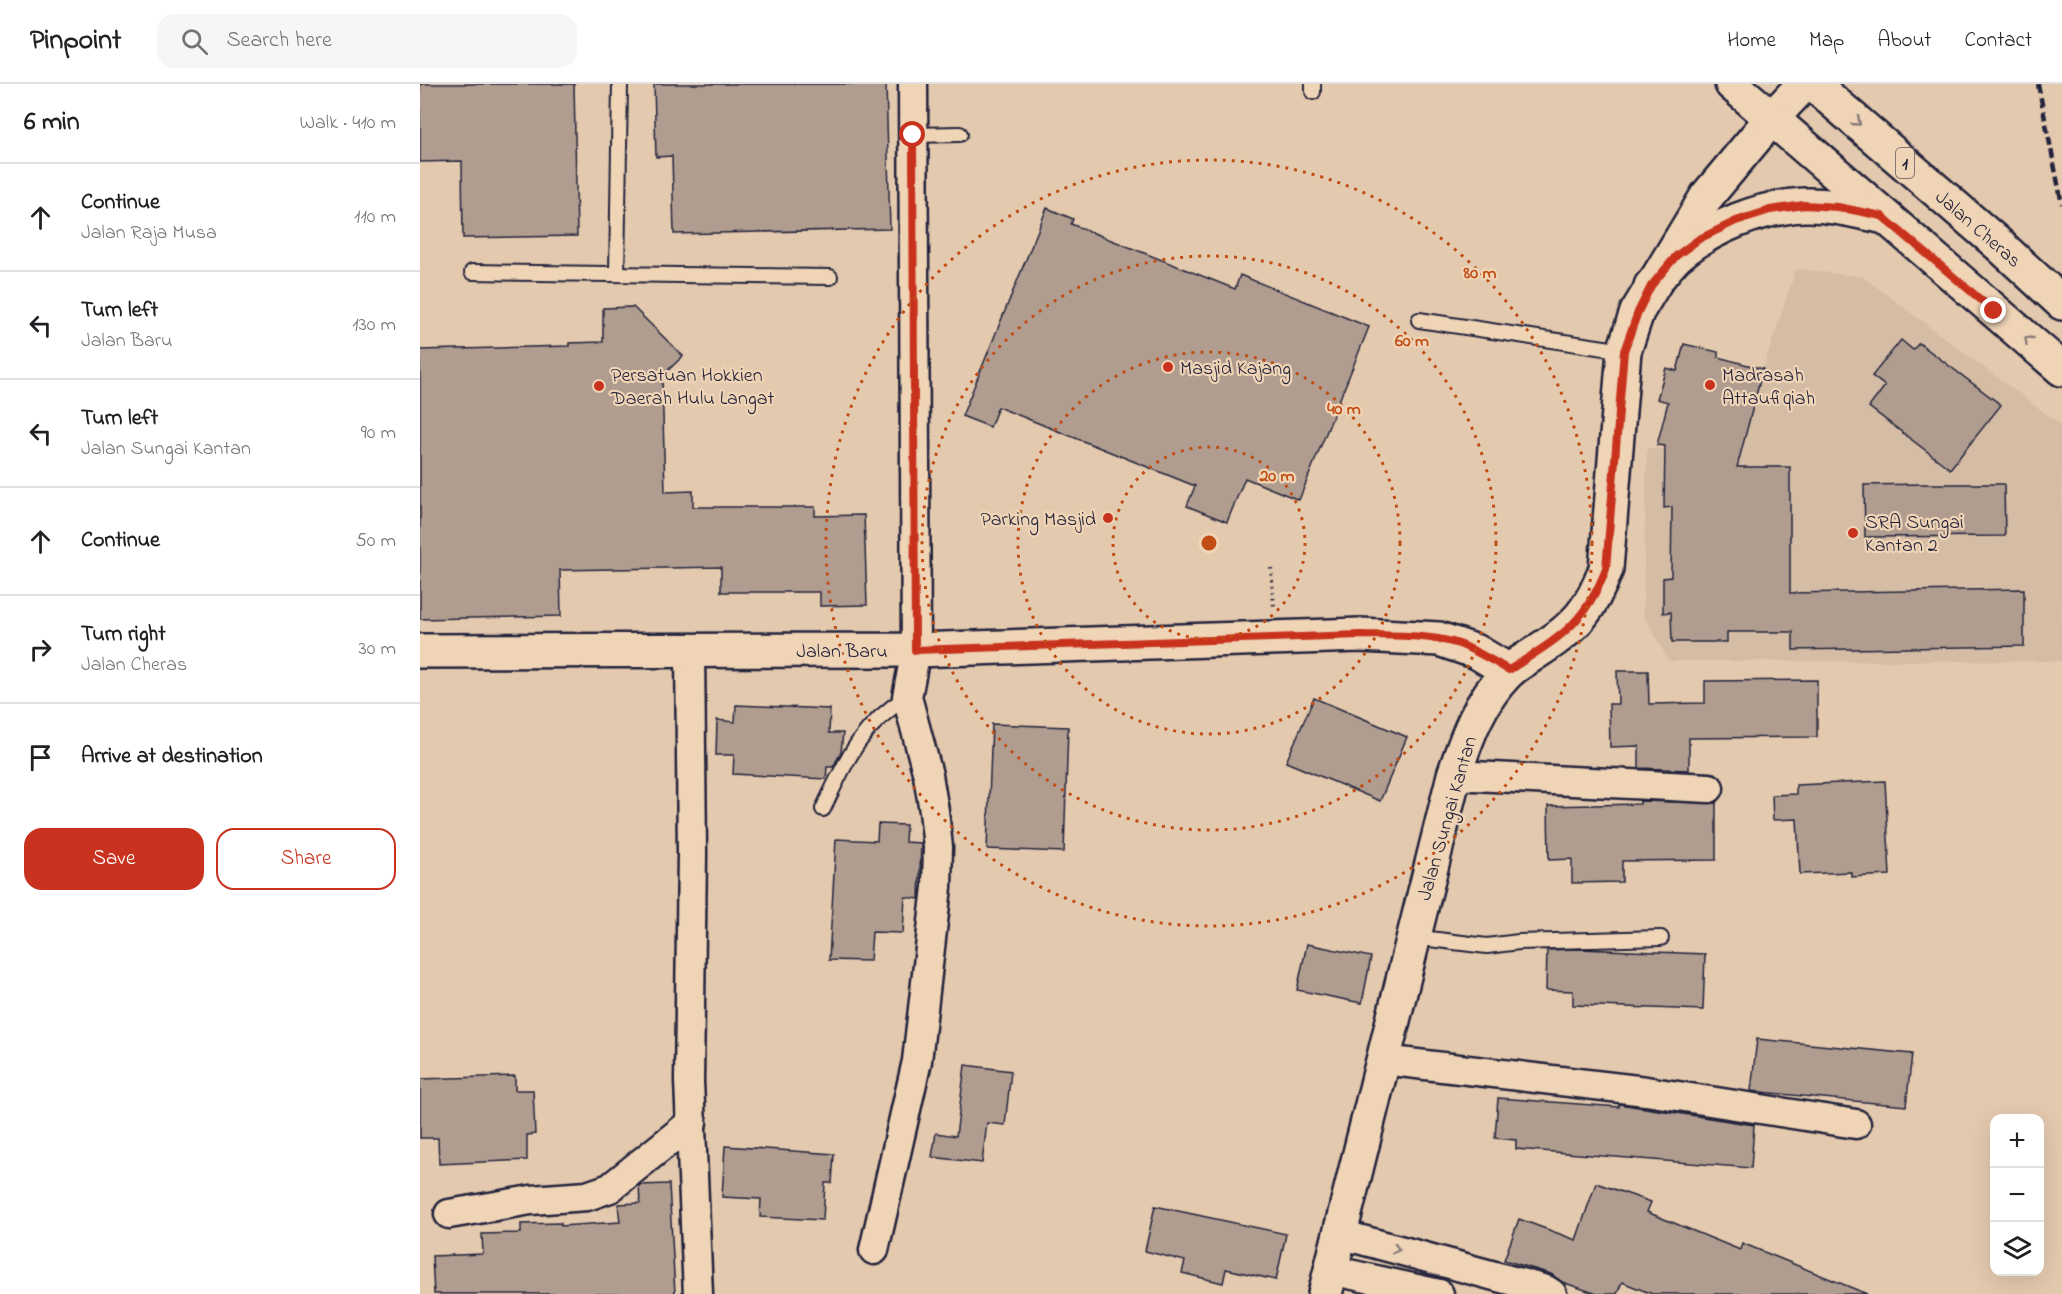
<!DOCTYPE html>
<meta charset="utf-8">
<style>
:root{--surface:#fff;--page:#f6f6f6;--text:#202124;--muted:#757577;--line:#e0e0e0;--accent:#c8321e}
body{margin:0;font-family:"Indie Flower",sans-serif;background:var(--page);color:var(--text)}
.controls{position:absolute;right:18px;bottom:18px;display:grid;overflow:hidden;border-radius:12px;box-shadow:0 6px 24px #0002}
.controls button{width:54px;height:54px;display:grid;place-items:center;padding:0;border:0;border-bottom:2px solid var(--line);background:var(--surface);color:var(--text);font:30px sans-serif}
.stop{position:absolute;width:18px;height:18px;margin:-14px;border:4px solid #c8321e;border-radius:50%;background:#fff}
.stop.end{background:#c8321e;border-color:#fff;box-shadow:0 2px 6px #0008}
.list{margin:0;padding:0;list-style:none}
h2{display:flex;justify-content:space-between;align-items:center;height:78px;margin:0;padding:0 24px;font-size:26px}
h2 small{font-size:20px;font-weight:400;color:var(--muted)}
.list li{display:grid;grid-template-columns:39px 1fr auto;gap:18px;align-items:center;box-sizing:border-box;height:108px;padding:0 24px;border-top:2px solid var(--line)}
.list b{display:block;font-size:22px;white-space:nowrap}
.list p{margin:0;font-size:20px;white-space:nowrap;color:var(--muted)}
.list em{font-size:20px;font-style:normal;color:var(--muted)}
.actions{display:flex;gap:12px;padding:18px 24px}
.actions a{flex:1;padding:14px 0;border:2px solid var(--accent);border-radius:18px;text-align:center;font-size:21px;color:var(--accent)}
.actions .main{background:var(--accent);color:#fff}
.icon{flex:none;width:33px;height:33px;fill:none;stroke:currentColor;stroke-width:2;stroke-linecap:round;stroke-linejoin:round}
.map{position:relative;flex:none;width:1642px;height:1210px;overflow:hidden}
header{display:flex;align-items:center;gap:36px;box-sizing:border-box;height:84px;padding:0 30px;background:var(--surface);border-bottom:2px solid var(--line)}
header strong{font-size:28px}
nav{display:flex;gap:33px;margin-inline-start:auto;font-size:21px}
.search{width:420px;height:54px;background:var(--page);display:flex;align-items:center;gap:15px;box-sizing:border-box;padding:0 21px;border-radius:18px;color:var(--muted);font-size:22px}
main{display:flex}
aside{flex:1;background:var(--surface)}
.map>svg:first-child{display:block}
.built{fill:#d4bca5}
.building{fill:#b09d90;stroke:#22223b;stroke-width:1.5}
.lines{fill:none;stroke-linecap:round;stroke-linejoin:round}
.lane-casing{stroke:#22223b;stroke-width:18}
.street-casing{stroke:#22223b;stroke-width:33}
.secondary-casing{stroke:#22223b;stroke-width:38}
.primary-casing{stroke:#22223b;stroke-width:38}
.path{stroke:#22223b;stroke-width:4;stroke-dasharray:1.5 4.5;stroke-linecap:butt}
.lane{stroke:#efd4b6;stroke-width:14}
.street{stroke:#efd4b6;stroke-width:28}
.secondary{stroke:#efd4b6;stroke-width:33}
.primary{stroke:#efd4b6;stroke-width:33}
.rail{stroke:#22223b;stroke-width:4.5;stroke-dasharray:9 4.5;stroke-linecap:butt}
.oneway{stroke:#887b78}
.route{stroke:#c8321e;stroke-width:8}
.ring{fill:none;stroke:#c04e15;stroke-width:3;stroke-dasharray:3 6}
.poi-dot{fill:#c8321e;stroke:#efd4b6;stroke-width:2}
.labels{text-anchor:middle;stroke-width:4.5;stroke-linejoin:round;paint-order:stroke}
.shield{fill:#efd4b6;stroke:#605760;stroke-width:1.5}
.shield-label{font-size:18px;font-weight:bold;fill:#22223b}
.street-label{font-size:20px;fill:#22223b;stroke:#efd4b6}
.poi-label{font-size:20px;fill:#22223b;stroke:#efd4b6;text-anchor:start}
.centre{fill:#c04e15;stroke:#efd4b6;stroke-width:3}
.ring-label{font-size:18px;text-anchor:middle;font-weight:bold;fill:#c04e15;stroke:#efd4b6;stroke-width:4.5;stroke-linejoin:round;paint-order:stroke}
</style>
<header>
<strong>Pinpoint</strong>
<div class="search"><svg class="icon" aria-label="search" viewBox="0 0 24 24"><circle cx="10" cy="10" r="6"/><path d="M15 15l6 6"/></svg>Search here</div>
<nav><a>Home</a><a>Map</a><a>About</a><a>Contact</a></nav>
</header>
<main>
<aside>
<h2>6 min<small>Walk · 410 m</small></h2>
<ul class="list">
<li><svg class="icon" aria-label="ahead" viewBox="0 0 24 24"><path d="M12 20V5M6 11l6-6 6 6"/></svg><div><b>Continue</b><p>Jalan Raja Musa</p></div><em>110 m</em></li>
<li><svg class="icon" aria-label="left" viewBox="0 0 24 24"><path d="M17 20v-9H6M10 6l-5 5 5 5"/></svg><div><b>Turn left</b><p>Jalan Baru</p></div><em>130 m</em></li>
<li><svg class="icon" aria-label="left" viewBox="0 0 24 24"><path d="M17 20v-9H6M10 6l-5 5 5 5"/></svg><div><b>Turn left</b><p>Jalan Sungai Kantan</p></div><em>90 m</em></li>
<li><svg class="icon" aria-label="ahead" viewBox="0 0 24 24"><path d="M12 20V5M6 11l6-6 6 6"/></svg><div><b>Continue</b></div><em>50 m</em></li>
<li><svg class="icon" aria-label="right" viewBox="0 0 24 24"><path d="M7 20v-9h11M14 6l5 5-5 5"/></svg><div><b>Turn right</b><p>Jalan Cheras</p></div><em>30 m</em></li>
<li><svg class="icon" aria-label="arrive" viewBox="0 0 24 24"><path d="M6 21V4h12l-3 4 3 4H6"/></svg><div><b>Arrive at destination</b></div></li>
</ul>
<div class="actions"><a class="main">Save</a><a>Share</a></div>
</aside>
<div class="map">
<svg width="1642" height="1210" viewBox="0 0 1642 1210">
<rect width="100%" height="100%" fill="#e3c9ae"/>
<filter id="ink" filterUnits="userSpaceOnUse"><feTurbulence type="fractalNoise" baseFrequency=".0167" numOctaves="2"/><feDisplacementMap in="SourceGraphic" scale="12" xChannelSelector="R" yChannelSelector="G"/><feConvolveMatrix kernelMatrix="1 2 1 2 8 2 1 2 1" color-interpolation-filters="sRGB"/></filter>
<g filter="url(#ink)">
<!-- built -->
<path class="built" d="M 1376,185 L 1443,193 L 1642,342 L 1642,577 L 1249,577 L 1223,530 L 1227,364 L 1298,368 L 1322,365 L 1343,285 Z"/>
<!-- building -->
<g class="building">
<path d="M 0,0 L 154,0 L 157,152 L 43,154 L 42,77 L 0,78 Z"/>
<path d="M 234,0 L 466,0 L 470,145 L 254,150 L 252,72 L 236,73 Z"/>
<path d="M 627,124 L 653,135 L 651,140 L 815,205 L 820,191 L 949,243 L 879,416 L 825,394 L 807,438 L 767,422 L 775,402 L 578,323 L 570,343 L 542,332 Z"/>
<path d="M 213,223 L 263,272 L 242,292 L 245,408 L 273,407 L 273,423 L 395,423 L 395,432 L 444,431 L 447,521 L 400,522 L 400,508 L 301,508 L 301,483 L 140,486 L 141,532 L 0,535 L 0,266 L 149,262 L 149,259 L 183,258 L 183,224 Z"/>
<path d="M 1481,256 L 1493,266 L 1499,259 L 1581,321 L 1530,385 L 1449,323 L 1465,302 L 1452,292 Z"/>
<path d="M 1264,260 L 1298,268 L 1298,273 L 1343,285 L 1317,383 L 1370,383 L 1370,509 L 1604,505 L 1604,562 L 1373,566 L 1373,548 L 1307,548 L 1307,558 L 1252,558 L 1251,528 L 1243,529 L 1243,494 L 1251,493 L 1252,423 L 1244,424 L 1245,362 L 1237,361 L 1248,318 L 1237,315 L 1246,284 L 1257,287 Z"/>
<path d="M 1504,400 L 1584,400 L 1585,452 L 1445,453 L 1444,401 Z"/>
<path d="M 1197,587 L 1228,587 L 1229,620 L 1285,619 L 1285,597 L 1397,596 L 1397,653 L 1269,654 L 1269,686 L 1219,684 L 1219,662 L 1190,663 L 1189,620 L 1198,620 Z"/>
<path d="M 894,614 L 987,653 L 960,717 L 866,678 Z"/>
<path d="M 316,621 L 410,625 L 409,649 L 423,649 L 421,668 L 413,683 L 407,683 L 406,695 L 313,690 L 314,671 L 296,671 L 297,636 L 315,638 Z"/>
<path d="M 572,640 L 648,643 L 644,768 L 567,765 Z"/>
<path d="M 1465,697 L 1470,791 L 1431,793 L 1431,788 L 1380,790 L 1377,735 L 1353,736 L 1352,711 L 1376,710 L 1376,701 Z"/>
<path d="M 1220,717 L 1296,719 L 1296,776 L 1202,777 L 1202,798 L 1152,799 L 1152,775 L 1129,776 L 1128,722 L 1220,720 Z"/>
<path d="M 458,740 L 486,741 L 485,758 L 501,759 L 499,815 L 485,813 L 483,849 L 452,848 L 450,877 L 409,876 L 416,755 L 457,757 Z"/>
<path d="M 887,860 L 951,873 L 942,919 L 877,906 Z"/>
<path d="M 1160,865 L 1285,870 L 1283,926 L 1153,921 L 1153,907 L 1126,906 L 1127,866 Z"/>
<path d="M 1337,955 L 1492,970 L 1486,1022 L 1331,1007 Z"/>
<path d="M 545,981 L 591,987 L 585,1041 L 567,1039 L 562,1079 L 512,1073 L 516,1049 L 536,1052 Z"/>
<path d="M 95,992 L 95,1006 L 113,1006 L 115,1050 L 107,1051 L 107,1076 L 19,1080 L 18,1054 L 0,1054 L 0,995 Z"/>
<path d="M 1078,1014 L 1199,1023 L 1199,1020 L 1334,1041 L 1331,1084 L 1096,1065 L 1096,1056 L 1075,1054 Z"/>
<path d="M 305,1062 L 414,1070 L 412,1099 L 405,1099 L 403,1136 L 340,1133 L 341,1115 L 302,1113 Z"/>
<path d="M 1176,1099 L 1231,1118 L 1227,1128 L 1320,1166 L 1322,1159 L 1447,1210 L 1232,1210 L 1202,1198 L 1197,1210 L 1177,1210 L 1142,1198 L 1131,1190 L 1084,1176 L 1099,1135 L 1156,1156 Z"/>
<path d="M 249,1100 L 255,1210 L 14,1210 L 12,1172 L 63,1170 L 62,1150 L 101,1149 L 101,1140 L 141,1139 L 141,1142 L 200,1138 L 198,1120 L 220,1119 L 219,1101 Z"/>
<path d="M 735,1122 L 866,1150 L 856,1196 L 806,1185 L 803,1199 L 762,1189 L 765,1177 L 725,1167 Z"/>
</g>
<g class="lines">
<defs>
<g id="lane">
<path d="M 893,8 L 893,0"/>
<path d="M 493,51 L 540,50"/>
<path d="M 52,188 L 410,193"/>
<path d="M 197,190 L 200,0"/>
<path d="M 999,236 L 1204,267"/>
<path d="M 403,725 C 426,677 439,643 487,613"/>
<path d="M 993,853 L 1067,862 L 1099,858 L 1241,854"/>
</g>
<g id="street">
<path d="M 270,566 L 272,770 L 269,997 L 278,1210"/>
<path d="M 1034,691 L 1289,704"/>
<path d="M 963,976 L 1226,1007 L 1436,1040"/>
<path d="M 29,1130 L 111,1116 L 167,1112 L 190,1104 L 272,1038"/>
<path d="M 920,1150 L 1126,1206 L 1132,1210"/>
<path d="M 454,1166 L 497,977 L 517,803 L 518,763 L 514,727 L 508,691 L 487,613 L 496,566 L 493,0"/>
<path d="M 911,1186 L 1019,1210"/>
</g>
<g id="secondary">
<path d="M 0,567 L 496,566 L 940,551 L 1019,555 L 1057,568 L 1089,587"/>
<path d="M 905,1210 L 1034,691 C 1047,653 1058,619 1087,589 C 1096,580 1110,573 1121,565 C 1157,542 1171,525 1186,485 L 1204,267 L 1217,228 L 1287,112 L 1352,34 L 1384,0"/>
</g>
<g id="primary">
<path d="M 1312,0 L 1642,285"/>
<path d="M 1393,0 L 1577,159 L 1642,219"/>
<path d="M 1231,202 C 1240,192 1248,180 1258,171 C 1291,143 1341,123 1384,121 C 1409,120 1436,127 1461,132"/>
</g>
</defs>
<!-- lane casing -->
<use href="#lane" class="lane-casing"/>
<!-- street casing -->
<use href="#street" class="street-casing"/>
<!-- secondary casing -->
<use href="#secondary" class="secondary-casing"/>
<!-- primary casing -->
<use href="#primary" class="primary-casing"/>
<!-- path -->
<path class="path" d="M 851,484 L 854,523"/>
<!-- lane -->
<use href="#lane" class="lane"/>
<!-- street -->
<use href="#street" class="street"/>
<!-- secondary -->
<use href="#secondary" class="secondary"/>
<!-- primary -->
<use href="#primary" class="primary"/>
<!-- rail -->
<path class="rail" d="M 1618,0 L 1642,120"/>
</g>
<!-- one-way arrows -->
<defs><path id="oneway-chevron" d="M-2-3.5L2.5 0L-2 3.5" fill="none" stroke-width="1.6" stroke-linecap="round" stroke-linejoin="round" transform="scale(1.5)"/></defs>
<g class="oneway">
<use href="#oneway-chevron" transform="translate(1437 38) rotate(41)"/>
<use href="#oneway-chevron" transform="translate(1608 256) rotate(-139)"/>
<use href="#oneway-chevron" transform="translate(976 1165) rotate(15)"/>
</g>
</g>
<g class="lines" filter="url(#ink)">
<!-- route -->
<path class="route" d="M 493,51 L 495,566 L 940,551 C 972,552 1008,550 1039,560 C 1057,567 1073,577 1089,586 C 1138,554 1164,542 1186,485 L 1204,267 L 1218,228 L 1231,202 L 1256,172 L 1279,155 L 1316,137 L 1350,126 L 1384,121 L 1418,123 L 1462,132 L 1574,227"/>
</g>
<!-- distance rings -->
<g class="ring">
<circle cx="789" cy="459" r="96"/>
<circle cx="789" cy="459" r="191"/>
<circle cx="789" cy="459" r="287"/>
<circle cx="789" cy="459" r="383"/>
</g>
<!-- markers -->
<g class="poi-dot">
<circle cx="748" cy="283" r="6"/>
<circle cx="1290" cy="301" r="6"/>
<circle cx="179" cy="302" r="6"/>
<circle cx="688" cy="434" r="6"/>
<circle cx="1433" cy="449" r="6"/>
</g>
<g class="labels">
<!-- shield labels -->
<rect class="shield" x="1476" y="64" width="18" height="30" rx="4.5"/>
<g class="shield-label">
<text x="1485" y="85">1</text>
</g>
<!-- street labels -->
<g class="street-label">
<text transform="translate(1559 144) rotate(41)" y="7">Jalan Cheras</text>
<text x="422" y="573">Jalan Baru</text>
<text transform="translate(1026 734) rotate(-74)" y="7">Jalan Sungai Kantan</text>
</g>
<!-- poi labels -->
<g class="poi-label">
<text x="760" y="290">Masjid Kajang</text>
<text x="191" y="297">Persatuan Hokkien<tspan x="191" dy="23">Daerah Hulu Langat</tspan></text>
<text x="1302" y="297">Madrasah<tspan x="1302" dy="23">Attaufiqiah</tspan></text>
<text x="676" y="441" text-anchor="end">Parking Masjid</text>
<text x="1445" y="444">SRA Sungai<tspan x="1445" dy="23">Kantan 2</tspan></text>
</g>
</g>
<circle cx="789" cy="459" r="9" class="centre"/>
<g class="ring-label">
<text x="1060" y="194">80 m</text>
<text x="992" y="262">60 m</text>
<text x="924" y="330">40 m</text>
<text x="857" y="397">20 m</text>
</g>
</svg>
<div class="controls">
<button>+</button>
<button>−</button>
<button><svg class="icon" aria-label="layers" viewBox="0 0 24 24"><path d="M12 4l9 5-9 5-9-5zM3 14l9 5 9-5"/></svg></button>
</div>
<div class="stop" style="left:493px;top:51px"></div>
<div class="stop end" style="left:1574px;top:227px"></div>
</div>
</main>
